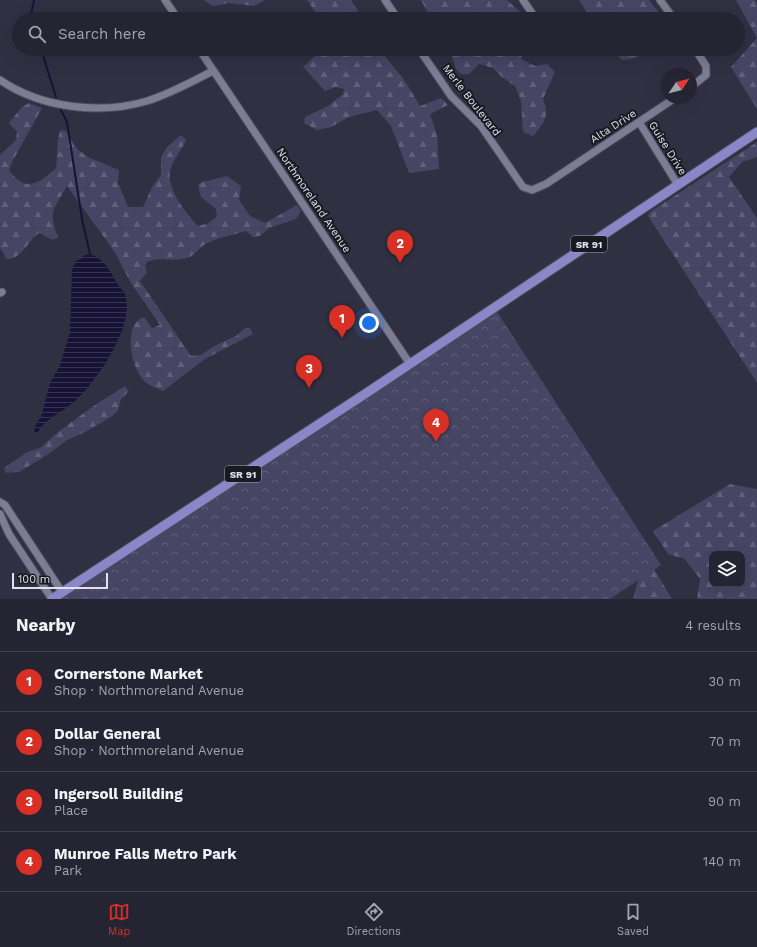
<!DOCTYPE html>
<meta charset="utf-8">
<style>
:root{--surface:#242432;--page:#2c2c3a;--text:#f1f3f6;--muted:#a3a4ac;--line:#41414d;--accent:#d93025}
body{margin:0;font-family:"Work Sans",sans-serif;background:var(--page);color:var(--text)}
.controls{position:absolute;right:12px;bottom:12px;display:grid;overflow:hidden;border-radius:8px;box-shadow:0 4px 16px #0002}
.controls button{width:36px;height:36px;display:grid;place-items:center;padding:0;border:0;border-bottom:1px solid var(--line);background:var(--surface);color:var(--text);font:20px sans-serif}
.compass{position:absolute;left:661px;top:68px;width:36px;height:36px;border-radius:50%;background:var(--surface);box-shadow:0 4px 16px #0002;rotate:55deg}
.scale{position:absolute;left:12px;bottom:10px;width:96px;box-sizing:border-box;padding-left:4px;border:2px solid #e1e1ed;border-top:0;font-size:11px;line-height:14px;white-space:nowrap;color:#e1e1ed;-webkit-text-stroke:3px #191922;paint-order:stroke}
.you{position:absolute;left:369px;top:323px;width:14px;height:14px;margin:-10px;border:3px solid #fff;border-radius:50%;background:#1a73e8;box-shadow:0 0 0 6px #1a73e833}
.badge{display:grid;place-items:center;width:26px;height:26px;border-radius:50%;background:var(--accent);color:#fff;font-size:13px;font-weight:700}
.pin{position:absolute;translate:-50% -33px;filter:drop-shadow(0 1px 2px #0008)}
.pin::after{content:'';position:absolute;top:21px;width:14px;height:12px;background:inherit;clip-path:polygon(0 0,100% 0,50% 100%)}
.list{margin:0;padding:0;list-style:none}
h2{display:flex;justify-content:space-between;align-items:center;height:52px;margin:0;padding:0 16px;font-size:17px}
h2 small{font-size:13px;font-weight:400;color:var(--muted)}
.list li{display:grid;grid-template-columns:26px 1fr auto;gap:12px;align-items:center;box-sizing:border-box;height:60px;padding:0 16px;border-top:1px solid var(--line)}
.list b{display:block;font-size:15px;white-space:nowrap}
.list p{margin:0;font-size:13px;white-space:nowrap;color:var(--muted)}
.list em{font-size:13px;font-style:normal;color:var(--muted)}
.icon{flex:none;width:22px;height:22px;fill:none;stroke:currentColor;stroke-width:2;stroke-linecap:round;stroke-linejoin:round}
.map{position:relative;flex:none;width:757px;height:599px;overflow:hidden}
.search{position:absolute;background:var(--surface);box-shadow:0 4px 16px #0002;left:12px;right:12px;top:12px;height:44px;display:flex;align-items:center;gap:10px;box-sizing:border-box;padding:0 14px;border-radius:22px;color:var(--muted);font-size:15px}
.sheet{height:292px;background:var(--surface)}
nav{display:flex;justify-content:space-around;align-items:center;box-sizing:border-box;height:56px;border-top:1px solid var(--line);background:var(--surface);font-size:11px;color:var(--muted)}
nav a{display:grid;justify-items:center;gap:2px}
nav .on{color:var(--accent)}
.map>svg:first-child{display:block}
.forest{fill:url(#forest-firs);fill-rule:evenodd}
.park{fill:url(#park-crowns)}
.water{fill:url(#water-rules)}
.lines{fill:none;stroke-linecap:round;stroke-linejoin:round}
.stream{stroke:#171236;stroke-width:2}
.minor-casing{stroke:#4d4c5c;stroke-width:9}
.major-casing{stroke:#4d4c5c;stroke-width:11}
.minor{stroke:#7c7c92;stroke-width:7}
.major{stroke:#8a87c8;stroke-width:9}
.labels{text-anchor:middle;stroke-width:4;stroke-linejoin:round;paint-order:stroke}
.shield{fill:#191922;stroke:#a5a5b0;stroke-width:1}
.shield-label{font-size:10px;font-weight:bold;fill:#e1e1ed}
.street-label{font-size:11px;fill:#e1e1ed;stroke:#191922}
</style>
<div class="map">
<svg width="757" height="599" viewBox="0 0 757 599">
<defs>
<pattern id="forest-firs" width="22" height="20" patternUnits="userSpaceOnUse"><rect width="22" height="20" fill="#464564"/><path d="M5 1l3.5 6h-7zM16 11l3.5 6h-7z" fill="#60607a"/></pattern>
<pattern id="park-crowns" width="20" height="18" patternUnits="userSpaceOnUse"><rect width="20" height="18" fill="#464564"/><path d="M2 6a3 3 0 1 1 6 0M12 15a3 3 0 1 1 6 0" fill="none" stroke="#60607a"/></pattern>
<pattern id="water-rules" width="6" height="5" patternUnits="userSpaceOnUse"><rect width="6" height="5" fill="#171236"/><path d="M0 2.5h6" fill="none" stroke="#383453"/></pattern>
</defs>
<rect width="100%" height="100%" fill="#303043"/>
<!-- forest -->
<g class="forest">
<path d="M 204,0 L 265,0 L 254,6 L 229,3 L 213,6 Z"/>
<path d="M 307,0 L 351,0 L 363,19 L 320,19 Z"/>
<path d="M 421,0 L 507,0 L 520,12 L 523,19 L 431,19 Z"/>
<path d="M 579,0 L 649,0 L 664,19 L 591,19 Z"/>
<path d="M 736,0 L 755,0 L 757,3 L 757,109 L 731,67 L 757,38 Z"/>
<path d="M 323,49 L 379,49 L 405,81 L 420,106 L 441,98 L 448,105 L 430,114 L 437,135 L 439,169 L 409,173 L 391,126 L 377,110 L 349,117 L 331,127 L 317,130 L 304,123 L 305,117 L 328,106 L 343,94 L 344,89 L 336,87 L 325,91 L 303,67 Z"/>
<path d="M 449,49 L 532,49 L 523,52 L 521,59 L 535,66 L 547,64 L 555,72 L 543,99 C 550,117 544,123 533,136 L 523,132 L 521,101 L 515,86 L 502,77 L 493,68 L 479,64 L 469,74 L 461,74 L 456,69 Z"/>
<path d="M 607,49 L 657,49 L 632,59 L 622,60 L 616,53 Z"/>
<path d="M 29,103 L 42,108 L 12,162 L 9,170 C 25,193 39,184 56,168 C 58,158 56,137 61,130 L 66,131 L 77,149 L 88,157 L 119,170 L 118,183 L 128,207 L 143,207 L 152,187 L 161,175 L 161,157 L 167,147 L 181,135 L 186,140 C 182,150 174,158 171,168 C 164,186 186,214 198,226 L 209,223 L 217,216 L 216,209 L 201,197 L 198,185 L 202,182 L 227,176 L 241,186 L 239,200 L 250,216 L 265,223 L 297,205 L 301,211 L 296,219 L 269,228 L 260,236 L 253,237 L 246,231 C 233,235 215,238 204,245 C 198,249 194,256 187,258 C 173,262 159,256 147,262 L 145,266 L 147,272 L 140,281 L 191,356 L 201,355 L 214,346 L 236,336 L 245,328 L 250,328 L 253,334 L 205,359 L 163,391 C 157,388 149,386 144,381 C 131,368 122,324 144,317 L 152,328 L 160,325 L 131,283 L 114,251 L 67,186 C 55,208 47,211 58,237 L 53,240 L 39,233 C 27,241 23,259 6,259 L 2,250 L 0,249 L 0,155 L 16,140 L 17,132 L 9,123 L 22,107 Z"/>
<path d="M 757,142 L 757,157 L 742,162 L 729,177 L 757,218 L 757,383 L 648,216 L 650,212 Z"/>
<path d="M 125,386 L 129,391 L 121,399 L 118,411 L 111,417 L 85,432 L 67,440 L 47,455 L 19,472 L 6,473 L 4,468 L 27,452 L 40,448 L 58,432 L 95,405 Z"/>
<path d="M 730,484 L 757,489 L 757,599 L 697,599 L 700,579 L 685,559 L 668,554 L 653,531 ZM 712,554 L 742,554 L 742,584 L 712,584 Z"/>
<path d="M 645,554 L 672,599 L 633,599 Z"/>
</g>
<!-- park -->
<path class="park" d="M 494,307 L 661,565 L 610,599 L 52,599 Z"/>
<!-- water -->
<path class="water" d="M 90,254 C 105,259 111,273 118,285 C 120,288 122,290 124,292 C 138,322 97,381 76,400 C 66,410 41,421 38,433 L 34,433 L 35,426 L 41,417 L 50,383 L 60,365 L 70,332 L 72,270 L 76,261 L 83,258 L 83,256 Z"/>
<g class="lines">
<!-- stream -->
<g class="stream">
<path d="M 31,19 L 31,14 L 34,0"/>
<path d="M 41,49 L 56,97"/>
<path d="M 60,108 L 67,122 L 82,219 L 90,254"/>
</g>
<defs>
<g id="minor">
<path d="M 165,0 L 178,19"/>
<path d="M 385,0 L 398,19"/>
<path d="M 523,0 L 536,19"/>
<path d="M 660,0 L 674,19"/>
<path d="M 199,49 L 410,364"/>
<path d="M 419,49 L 451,96 L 481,126 L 523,187 L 532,190 L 546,184 L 675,98"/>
<path d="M 0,80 C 41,108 100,115 147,101 C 170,94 191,82 213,71"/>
<path d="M 691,87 L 706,75 L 706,66 L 695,49"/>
<path d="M 639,122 L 678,185"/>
<path d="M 0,293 L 2,292"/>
<path d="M 0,502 L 5,505 L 62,592"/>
<path d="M 0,514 L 9,534 L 52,599"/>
</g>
<path id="major" d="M 52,599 L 371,390 L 757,132"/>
</defs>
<!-- minor casing -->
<use href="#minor" class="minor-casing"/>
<!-- major casing -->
<use href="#major" class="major-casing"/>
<!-- minor -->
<use href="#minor" class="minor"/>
<!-- major -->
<use href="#major" class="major"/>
</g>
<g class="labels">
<!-- shield labels -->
<g class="shield">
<rect x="571" y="236" width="36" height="16" rx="3"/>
<rect x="225" y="466" width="36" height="16" rx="3"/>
</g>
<g class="shield-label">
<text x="589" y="248">SR 91</text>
<text x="243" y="478">SR 91</text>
</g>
<!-- street labels -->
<g class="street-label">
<text transform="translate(472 100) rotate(52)" y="4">Merle Boulevard</text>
<text transform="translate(613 126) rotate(-33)" y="4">Alta Drive</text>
<text transform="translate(668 148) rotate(58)" y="4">Guise Drive</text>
<text transform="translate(314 200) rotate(56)" y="4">Northmoreland Avenue</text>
</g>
</g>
</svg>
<div class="controls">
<button><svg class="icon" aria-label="layers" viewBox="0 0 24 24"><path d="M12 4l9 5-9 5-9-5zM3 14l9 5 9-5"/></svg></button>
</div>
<svg class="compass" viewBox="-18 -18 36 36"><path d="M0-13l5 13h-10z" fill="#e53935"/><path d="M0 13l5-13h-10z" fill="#a3a4ac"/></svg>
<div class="scale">100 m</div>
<div class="you"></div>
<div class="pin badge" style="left:342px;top:338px">1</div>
<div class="pin badge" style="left:400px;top:263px">2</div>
<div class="pin badge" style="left:309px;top:388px">3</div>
<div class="pin badge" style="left:436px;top:442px">4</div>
<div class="search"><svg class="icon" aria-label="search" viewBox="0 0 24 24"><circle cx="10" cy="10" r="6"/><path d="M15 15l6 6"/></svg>Search here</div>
</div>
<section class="sheet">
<h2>Nearby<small>4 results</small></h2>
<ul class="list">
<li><span class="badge">1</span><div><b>Cornerstone Market</b><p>Shop · Northmoreland Avenue</p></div><em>30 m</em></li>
<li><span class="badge">2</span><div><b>Dollar General</b><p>Shop · Northmoreland Avenue</p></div><em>70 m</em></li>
<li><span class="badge">3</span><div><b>Ingersoll Building</b><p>Place</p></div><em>90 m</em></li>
<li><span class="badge">4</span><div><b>Munroe Falls Metro Park</b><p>Park</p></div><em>140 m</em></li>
</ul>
</section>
<nav>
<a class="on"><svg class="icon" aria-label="map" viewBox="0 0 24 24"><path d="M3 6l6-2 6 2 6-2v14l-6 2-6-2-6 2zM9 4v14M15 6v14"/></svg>Map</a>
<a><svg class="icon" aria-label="directions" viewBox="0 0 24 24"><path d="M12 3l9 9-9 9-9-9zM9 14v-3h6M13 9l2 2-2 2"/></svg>Directions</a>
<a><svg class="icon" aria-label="saved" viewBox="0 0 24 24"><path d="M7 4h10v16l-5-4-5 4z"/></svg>Saved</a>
</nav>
